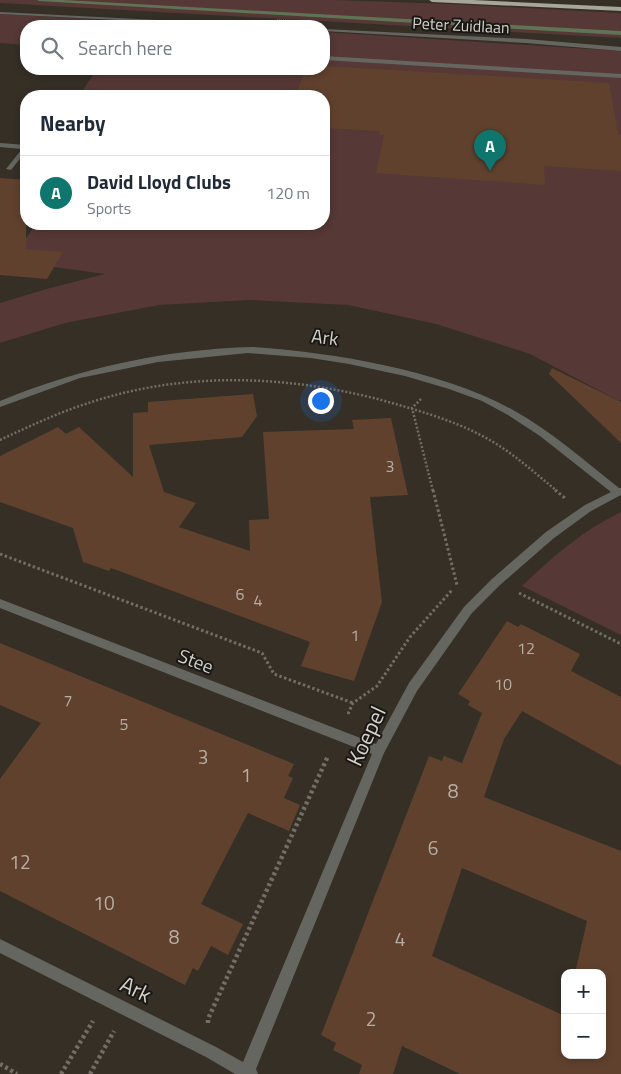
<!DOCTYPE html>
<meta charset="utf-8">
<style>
:root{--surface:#fff;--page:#f6f6f7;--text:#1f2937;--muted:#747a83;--line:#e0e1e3;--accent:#0f766e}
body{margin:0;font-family:"Titillium Web",sans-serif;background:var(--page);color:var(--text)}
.controls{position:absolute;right:15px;bottom:15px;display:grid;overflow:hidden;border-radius:10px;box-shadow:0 2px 8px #0003}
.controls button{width:45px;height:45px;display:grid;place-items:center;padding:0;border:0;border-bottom:1px solid var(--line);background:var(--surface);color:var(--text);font:25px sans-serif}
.you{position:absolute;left:320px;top:400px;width:18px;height:18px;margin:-12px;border:4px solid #fff;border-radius:50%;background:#1a73e8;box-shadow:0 0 0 8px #1a73e833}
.badge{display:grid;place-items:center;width:32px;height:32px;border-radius:50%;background:var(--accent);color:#fff;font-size:16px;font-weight:700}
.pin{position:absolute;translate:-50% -41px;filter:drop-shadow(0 1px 2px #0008)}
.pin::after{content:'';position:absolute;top:26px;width:18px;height:15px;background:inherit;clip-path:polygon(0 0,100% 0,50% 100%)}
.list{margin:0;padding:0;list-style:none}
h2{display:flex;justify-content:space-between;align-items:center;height:65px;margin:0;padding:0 20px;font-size:21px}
h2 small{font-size:16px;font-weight:400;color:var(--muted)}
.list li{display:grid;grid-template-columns:32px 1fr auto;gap:15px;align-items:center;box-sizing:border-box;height:75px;padding:0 20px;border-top:1px solid var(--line)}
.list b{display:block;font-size:19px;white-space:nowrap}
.list p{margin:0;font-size:16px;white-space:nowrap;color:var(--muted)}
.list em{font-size:16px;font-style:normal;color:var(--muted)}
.icon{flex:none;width:28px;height:28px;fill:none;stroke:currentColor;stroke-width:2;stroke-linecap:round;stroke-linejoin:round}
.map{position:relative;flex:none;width:621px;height:1074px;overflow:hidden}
.search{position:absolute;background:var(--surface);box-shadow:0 2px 8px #0003;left:20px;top:20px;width:310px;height:55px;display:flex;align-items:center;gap:12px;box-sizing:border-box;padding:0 18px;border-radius:20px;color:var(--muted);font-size:19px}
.panel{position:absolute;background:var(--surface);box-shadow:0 2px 8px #0003;left:20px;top:90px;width:310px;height:140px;border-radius:20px}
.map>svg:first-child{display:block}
.green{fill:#563836}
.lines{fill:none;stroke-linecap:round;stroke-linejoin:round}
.stream{fill:#607455;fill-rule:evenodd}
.building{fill:#60412e;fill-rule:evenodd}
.path-far3{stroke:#726e66;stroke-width:2;stroke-dasharray:1 1;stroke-linecap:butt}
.path-far2{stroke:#726e66;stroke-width:2.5;stroke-dasharray:2 2;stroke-linecap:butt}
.path-far1{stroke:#726e66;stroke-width:3;stroke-dasharray:2.5 2.5;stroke-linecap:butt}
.path{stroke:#726e66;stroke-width:4.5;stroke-dasharray:3 3;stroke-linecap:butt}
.service{fill:#666661;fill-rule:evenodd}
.minor{fill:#666661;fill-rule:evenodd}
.tertiary{fill:#666661;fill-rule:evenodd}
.trunk{fill:#a6a69a;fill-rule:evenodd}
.labels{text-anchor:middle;stroke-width:4;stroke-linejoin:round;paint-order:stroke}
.far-street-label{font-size:16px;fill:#d5d2cc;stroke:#1a1814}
.number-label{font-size:16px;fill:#b8aea4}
.street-label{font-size:19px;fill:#d5d2cc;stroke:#1a1814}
.near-number-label{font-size:19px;fill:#b8aea4}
.near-street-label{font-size:22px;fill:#d5d2cc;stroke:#1a1814}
</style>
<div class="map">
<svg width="621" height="1074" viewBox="0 0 621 1074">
<rect width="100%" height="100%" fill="#352f26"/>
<!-- green -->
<g class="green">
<path d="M 0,0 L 336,0 L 449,4 L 621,13 L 621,38 L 0,3 Z"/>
<path d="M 0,14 L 209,26 L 26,26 L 26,45 L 0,43 Z"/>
<path d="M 324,32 L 621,51 L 621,400 L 619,401 L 530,354 L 436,324 L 348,305 L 249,300 L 159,305 L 65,323 L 0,343 L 0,303 L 50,288 L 105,274 L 10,261 L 36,224 L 324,224 L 324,96 L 79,96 L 97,69 L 324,69 Z"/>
<path d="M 621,512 L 621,635 L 522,586 C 552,557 583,530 621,512 Z"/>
</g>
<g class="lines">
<!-- stream -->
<path class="stream" d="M 37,0 L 64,0 L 621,31 L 621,35 L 39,1 Z"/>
</g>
<!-- building -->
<g class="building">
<path d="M 324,66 L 609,83 L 618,134 L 621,135 L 621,171 L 544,166 L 545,185 L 376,173 L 384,135 L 379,135 L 380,131 L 324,128 L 324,96 L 295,96 L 306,69 L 324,69 Z"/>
<path d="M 0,178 L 26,180 L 26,249 L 63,252 L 47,279 L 0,275 Z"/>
<path d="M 552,368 L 621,402 L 621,443 L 549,374 Z"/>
<path d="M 253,394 L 257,416 L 242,437 L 149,445 L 164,492 L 196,503 L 179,527 L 250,551 L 249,520 L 269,519 L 263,432 L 354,429 L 352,420 L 391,418 L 408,495 L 370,497 L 382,602 L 354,681 L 301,666 L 310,642 L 111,568 L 109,571 L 83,562 L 73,528 L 0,502 L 0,456 L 58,427 L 66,434 L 79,427 L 133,477 L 133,413 L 148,412 L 148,402 Z"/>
<path d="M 507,621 L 518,627 L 521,624 L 580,654 L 571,671 L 621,697 L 621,766 L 522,711 L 504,739 L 484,797 L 621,851 L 621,1074 L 460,1074 L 402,1046 L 393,1074 L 359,1074 L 362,1065 L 333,1050 L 336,1043 L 321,1035 L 429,756 L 442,761 L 444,756 L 462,763 L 482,713 L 468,705 L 470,701 L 458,694 ZM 462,868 L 587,921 L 575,973 L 602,973 L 602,1055 L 565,1055 L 565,1016 L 432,956 Z"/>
<path d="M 0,643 L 294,764 L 288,776 L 293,778 L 284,798 L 300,805 L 289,831 L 248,813 L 201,904 L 243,924 L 228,955 L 211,946 L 198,971 L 193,968 L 185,985 L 0,891 L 0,779 L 41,723 L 0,705 Z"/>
</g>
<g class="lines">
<!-- path-far3 -->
<path class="path-far3" d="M 277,20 L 308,22"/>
<!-- path-far2 -->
<g class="path-far2">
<path d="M 421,399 L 412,408 L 433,491"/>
<path d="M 0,440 C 32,425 64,410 98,400 C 191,371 292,376 385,401 C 420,411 456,421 488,439 C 513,453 535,473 557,491"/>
</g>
<!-- path-far1 -->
<g class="path-far1">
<path d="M 433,490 L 457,585"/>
<path d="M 555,490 L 565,498"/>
<path d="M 0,554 L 262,653 L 274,674 L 353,703"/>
<path d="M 519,593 L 621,644"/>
<path d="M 348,714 L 353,703 L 377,686 L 410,637 L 452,590"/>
</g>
<!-- path -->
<g class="path">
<path d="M 208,1023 L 208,1019 L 328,756"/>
<path d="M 0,1064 L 17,1074"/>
<path d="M 61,1074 L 93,1021"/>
<path d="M 90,1074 L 114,1031"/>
</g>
<!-- service -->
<g class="service">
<path d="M 324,56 L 621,74 L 621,78 L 324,60 Z"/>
<path d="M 0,143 L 26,145 L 26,151 L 11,170 L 6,169 L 22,149 L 0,147 Z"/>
</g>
<!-- minor -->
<path class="minor" d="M 253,347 C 336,353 440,370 513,410 C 551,431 585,461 619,488 L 621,488 L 621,495 L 591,511 L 554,538 L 500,585 L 472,613 L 417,691 L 384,753 L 256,1069 L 258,1074 L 235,1074 L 206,1057 L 0,953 L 0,939 L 216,1047 L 243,1062 L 372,754 L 0,608 L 0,599 L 376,744 L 409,683 L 464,607 L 492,579 L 546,532 L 585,505 L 611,492 L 540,436 L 508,415 L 482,401 L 449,389 L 405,376 L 349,364 L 311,358 L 248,353 L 158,362 L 80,378 L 0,407 L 0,401 C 80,368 166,349 253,347 Z"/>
<!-- tertiary -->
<g class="tertiary">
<path d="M 0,12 L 258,25 L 260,26 L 234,26 L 0,14 Z"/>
<path d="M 324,29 L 526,39 L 621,47 L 621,51 L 526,43 L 324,31 Z"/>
</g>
<!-- trunk -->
<path class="trunk" d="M 429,0 L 473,0 L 621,7 L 621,11 L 432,2 Z"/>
</g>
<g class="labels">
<!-- far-street labels -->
<g class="far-street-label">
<text transform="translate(461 25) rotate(3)" y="6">Peter Zuidlaan</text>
</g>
<!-- number labels -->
<g class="number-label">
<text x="390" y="472">3</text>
<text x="240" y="600">6</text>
<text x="258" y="606">4</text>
<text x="355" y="641">1</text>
<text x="526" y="654">12</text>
<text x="503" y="690">10</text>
<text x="68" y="706">7</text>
<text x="124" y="730">5</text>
</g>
<!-- street labels -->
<g class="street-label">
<text transform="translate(325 337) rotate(7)" y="7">Ark</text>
<text transform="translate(196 661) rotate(21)" y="7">Stee</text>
</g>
<!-- near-number labels -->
<g class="near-number-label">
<text x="203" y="764">3</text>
<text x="246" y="782">1</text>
<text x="453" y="798">8</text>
<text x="433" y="855">6</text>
<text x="20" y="869">12</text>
<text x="104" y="910">10</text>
<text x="174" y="944">8</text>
<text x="400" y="946">4</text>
<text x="371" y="1026">2</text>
</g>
<!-- near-street labels -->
<g class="near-street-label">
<text transform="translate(366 736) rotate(-65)" y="8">Koepel</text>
<text transform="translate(136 989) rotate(26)" y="8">Ark</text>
</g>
</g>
</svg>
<div class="controls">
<button>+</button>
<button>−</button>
</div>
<div class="you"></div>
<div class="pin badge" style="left:490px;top:171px">A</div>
<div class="search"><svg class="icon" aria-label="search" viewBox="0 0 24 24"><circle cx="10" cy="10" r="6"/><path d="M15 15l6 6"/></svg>Search here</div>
<section class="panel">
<h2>Nearby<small></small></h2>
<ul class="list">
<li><span class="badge">A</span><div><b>David Lloyd Clubs</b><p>Sports</p></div><em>120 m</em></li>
</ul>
</section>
</div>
